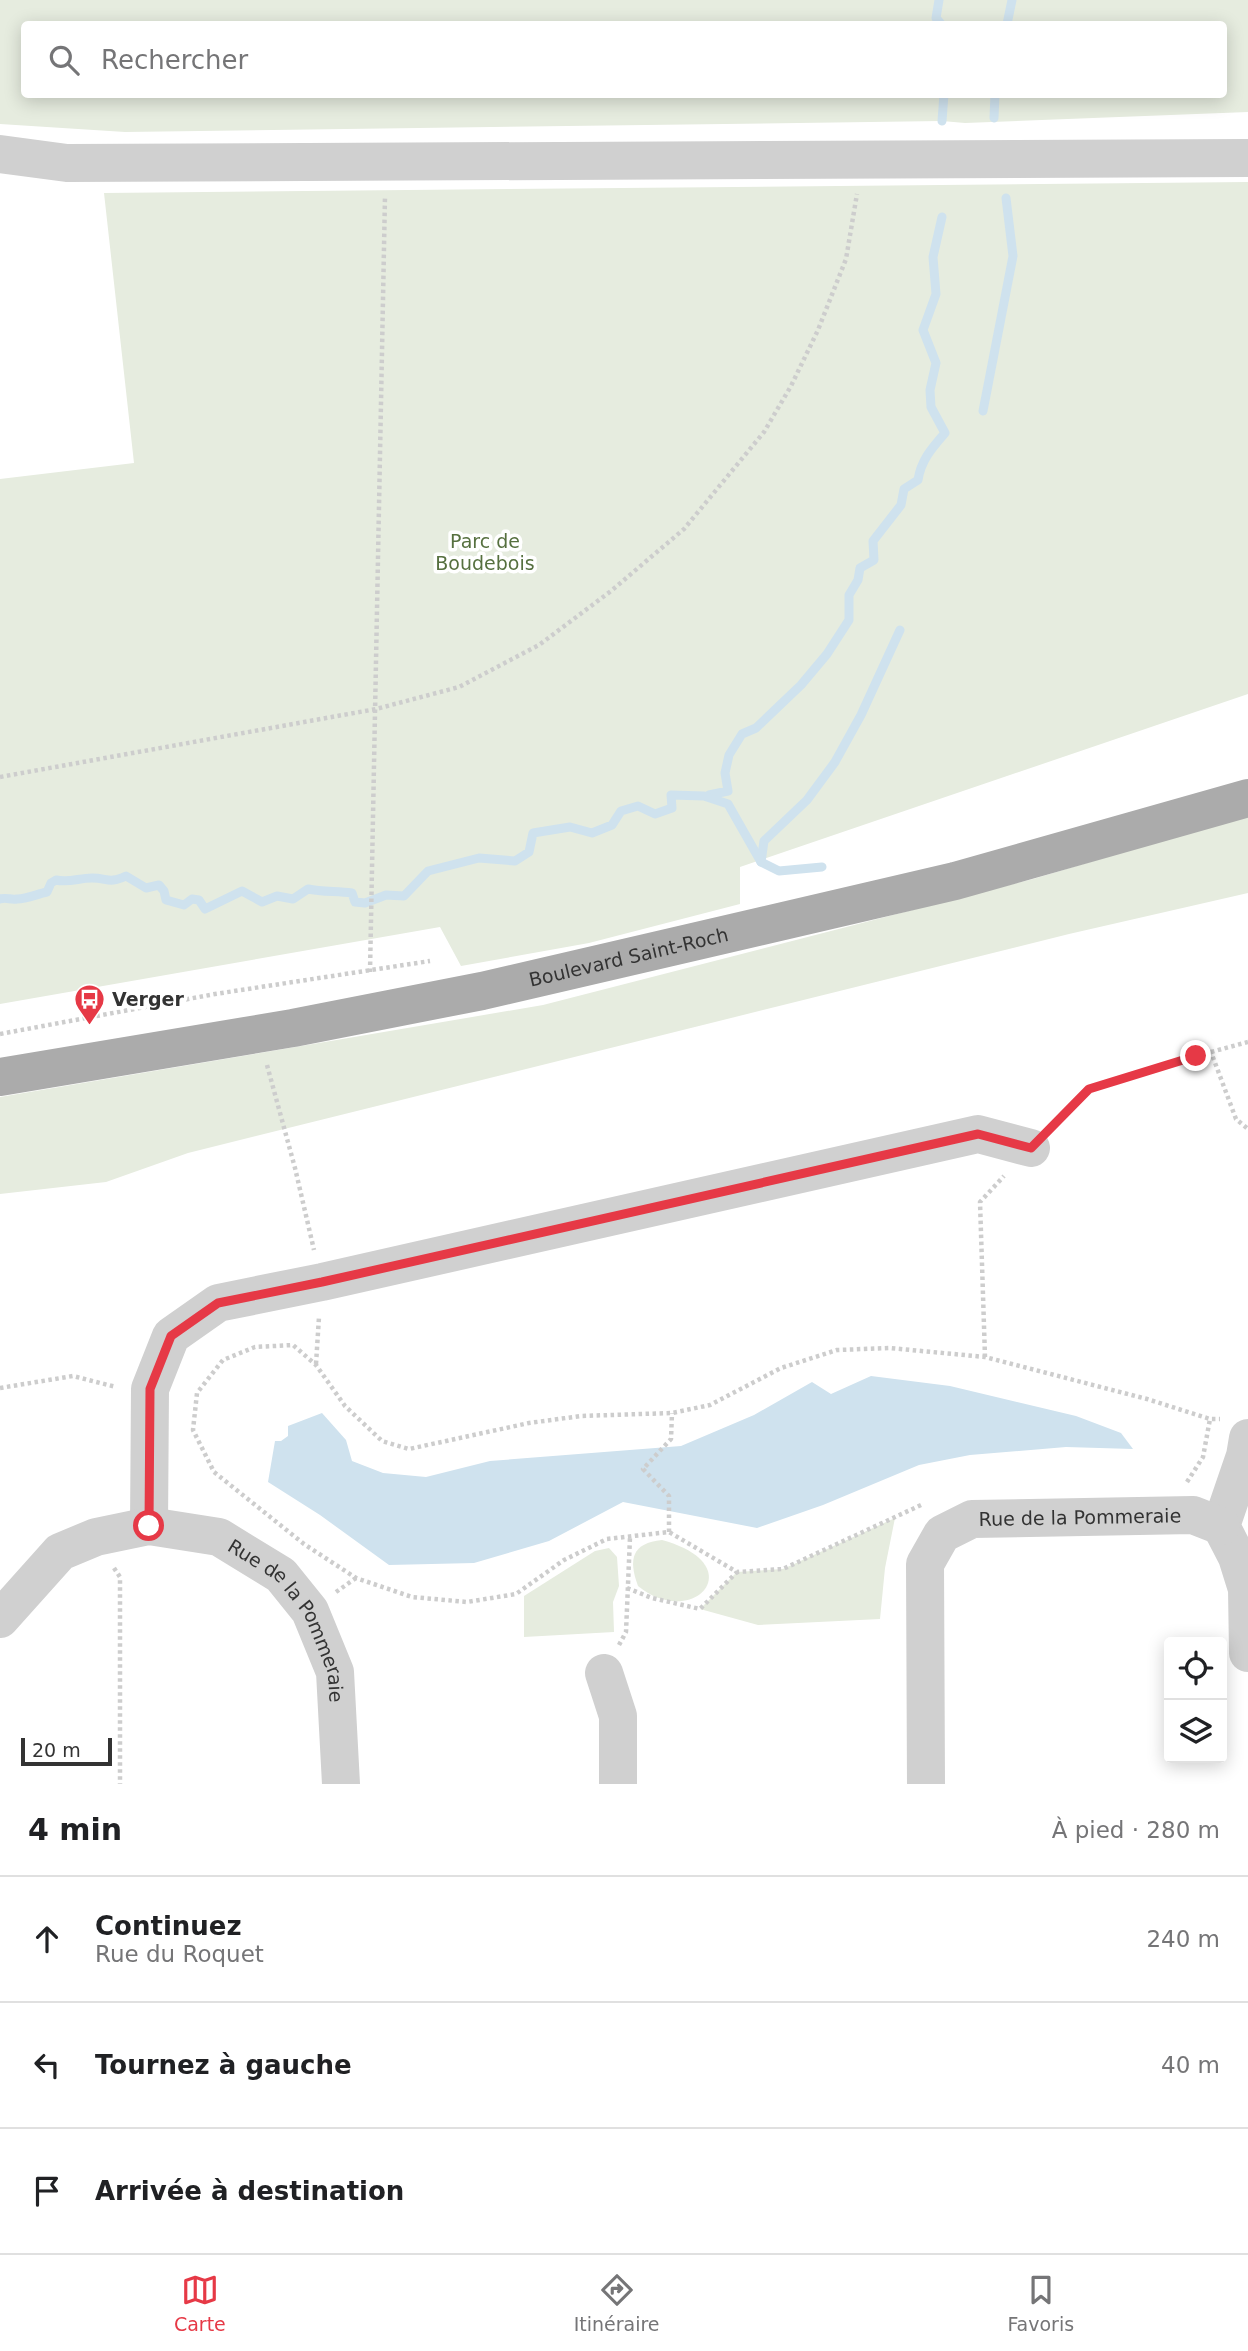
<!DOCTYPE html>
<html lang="fr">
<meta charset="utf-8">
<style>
:root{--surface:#fff;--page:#f6f6f6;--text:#202124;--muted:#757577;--line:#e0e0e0;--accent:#e63946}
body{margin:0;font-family:"DejaVu Sans",sans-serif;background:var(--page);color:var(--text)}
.controls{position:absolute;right:21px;bottom:21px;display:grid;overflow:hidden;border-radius:7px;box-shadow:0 4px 18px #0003}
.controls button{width:63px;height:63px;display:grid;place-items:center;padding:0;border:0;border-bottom:2px solid var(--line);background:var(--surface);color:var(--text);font:35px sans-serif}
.scale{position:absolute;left:21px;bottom:18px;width:91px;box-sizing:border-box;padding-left:7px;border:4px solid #333;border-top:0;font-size:19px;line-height:24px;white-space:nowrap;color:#333;-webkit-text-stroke:5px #fff;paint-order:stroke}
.stop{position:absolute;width:21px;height:21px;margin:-16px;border:5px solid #e63946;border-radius:50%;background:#fff}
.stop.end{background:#e63946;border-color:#fff;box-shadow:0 2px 7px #0008}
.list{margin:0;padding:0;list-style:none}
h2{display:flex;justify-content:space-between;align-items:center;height:91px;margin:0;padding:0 28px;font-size:30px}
h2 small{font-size:23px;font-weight:400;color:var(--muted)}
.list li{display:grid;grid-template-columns:46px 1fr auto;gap:21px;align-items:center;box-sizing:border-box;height:126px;padding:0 28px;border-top:2px solid var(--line)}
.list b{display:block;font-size:26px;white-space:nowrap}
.list p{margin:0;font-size:23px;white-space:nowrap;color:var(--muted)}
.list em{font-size:23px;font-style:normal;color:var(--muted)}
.icon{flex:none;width:38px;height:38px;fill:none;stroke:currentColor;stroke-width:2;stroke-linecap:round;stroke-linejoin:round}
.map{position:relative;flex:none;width:1248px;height:1784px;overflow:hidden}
.search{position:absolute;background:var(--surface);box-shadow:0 4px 18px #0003;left:21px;right:21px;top:21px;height:77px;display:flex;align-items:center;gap:18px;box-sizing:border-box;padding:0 24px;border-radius:7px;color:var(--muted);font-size:26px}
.sheet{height:469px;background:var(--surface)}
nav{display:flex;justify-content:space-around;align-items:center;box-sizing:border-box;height:98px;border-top:2px solid var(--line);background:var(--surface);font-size:19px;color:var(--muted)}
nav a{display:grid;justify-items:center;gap:4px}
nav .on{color:var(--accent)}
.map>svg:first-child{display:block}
.green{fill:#e6ecdf;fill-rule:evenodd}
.water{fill:#cfe2ee}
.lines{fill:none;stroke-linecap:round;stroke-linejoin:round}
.stream{stroke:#cfe2ee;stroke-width:9}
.path{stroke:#cdcdcd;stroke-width:4.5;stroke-dasharray:3.5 3.5;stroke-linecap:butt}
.minor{stroke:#d0d0d0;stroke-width:38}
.major{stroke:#ababab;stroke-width:38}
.route{stroke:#e63946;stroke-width:9}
.labels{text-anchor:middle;stroke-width:7;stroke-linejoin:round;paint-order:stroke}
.park-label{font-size:19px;fill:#56703f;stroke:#fff}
.street-label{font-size:19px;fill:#333;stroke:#fff}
.poi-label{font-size:19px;font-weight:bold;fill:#333;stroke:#fff;text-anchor:start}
</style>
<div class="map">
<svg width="1248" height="1784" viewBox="0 0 1248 1784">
<rect width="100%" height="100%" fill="#fff"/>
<!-- green -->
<g class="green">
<path d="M 0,0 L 1248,0 L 1248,112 L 965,123 L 942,121 L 125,132 L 0,124 ZM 1224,24 L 1224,94 L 24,94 L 24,24 Z"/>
<path d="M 1248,182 L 1248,694 L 740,867 L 740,904 L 589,943 L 461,966 L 440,927 L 0,1004 L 0,479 L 134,463 L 104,193 Z"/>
<path d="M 1248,815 L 1248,893 L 1069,934 L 188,1153 L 106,1182 L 0,1194 L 0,1097 L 543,1005 L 1033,879 Z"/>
<path d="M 895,1518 L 885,1568 L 880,1619 L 758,1625 L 700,1609 L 737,1572 L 783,1569 Z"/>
<path d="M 662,1540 C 753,1565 693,1631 638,1586 C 628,1559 632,1543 662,1540 Z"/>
<path d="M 609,1548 L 617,1557 L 619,1586 L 613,1602 L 614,1632 L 524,1637 L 524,1596 L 595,1551 Z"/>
</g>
<!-- water -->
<path class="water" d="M 871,1376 L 950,1386 L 1076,1416 L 1121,1433 L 1133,1449 L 1066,1447 L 970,1455 L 919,1465 L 823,1505 L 757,1528 L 623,1502 L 549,1541 L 474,1563 L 389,1565 L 320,1515 L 268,1482 L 275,1441 L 281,1441 L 288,1436 L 288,1426 L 322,1413 L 346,1440 L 352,1461 L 383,1473 L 426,1477 L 490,1461 L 681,1446 L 754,1415 L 812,1382 L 831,1394 Z"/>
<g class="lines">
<!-- stream -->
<g class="stream">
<path d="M 939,0 L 936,18 L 941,24"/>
<path d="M 1007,24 L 1012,0"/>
<path d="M 994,118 L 995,94"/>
<path d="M 942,121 L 944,94"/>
<path d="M 983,411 L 1013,256 L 1006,198"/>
<path d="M 709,795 L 728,791 L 725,773 L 729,755 L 742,734 L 756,728 L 801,685 L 827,654 L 849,620 L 849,595 L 858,580 L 860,568 L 874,560 L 873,541 L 901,505 L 904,489 L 918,480 C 921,460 932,448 945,433 L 931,407 L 930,390 L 936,363 L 923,330 L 936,294 L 933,257 L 942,217"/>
<path d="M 761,862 L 764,841 L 807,800 L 835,762 L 861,715 L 900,630"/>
<path d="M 0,899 C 7,897 10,900 17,899 C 27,899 37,894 47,892 L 51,883 L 56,880 C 69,883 79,878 92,878 C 108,878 109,884 126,876 L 146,888 L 159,885 L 164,891 L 166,900 L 184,905 L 192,899 L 199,900 L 205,909 L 242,891 L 262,902 L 277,896 L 293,899 L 308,889 C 322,892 337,891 352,893 L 355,902 L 365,903 L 386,895 L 404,896 L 428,871 L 479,858 L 515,861 L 529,852 L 533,833 L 570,827 L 592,833 L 612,825 L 621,811 L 638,806 L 655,814 L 672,808 L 671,795 L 704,796 L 728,804 L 761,862 L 779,871 L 822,867"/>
</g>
<!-- path -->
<g class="path">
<path d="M 0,777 L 376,709 L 459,687 L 539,645 L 611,591 L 684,529 L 764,432 L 791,386 L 818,330 L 846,259 L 857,194"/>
<path d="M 370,972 L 385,196"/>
<path d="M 0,1034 L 215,994 L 430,961"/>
<path d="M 1211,1052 L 1248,1042"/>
<path d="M 267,1065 L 295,1168 L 314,1250"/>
<path d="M 1054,1124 L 1089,1089 L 1211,1052 L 1236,1119 L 1248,1129"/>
<path d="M 985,1357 L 980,1202 L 1004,1176"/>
<path d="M 316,1364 L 319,1317"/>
<path d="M 0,1388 L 73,1376 L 116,1387"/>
<path d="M 1187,1482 L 1203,1457 L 1210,1419"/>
<path d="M 921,1505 L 783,1569 L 737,1572 L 669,1532 L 607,1539 L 564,1560 L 516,1594 L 467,1602 L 412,1597 L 356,1578 L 304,1544 L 214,1472 L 193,1430 L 197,1393 L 223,1360 L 255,1347 L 293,1345 L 316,1365 L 345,1406 L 382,1441 L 409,1449 L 529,1423 L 581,1416 L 672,1413 L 710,1405 L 781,1368 L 837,1350 L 890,1348 L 985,1357 L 1147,1399 L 1210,1419 L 1220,1419"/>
<path d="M 669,1532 L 669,1496 L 643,1469 L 671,1439 L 672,1413"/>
<path d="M 114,1568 L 120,1577 L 120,1784"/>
<path d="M 627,1588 L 652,1598 L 700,1609 L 737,1572"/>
<path d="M 336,1592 L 356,1578"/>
<path d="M 619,1645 L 626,1632 L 630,1537"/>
</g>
<!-- minor -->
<g class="minor">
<path d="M 0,154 L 67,163 L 1248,158"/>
<path d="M 1248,1438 L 1245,1456 L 1221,1526 L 1237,1557 L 1247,1589 L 1248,1653"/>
<path d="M 149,1526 L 150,1389 L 171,1336 L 218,1303 L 322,1282 L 978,1134 L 1031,1148"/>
<path id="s1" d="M 0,1619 L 60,1552 L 96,1537 L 149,1526 L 219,1537 L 281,1575 L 310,1611 L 335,1672 L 341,1784"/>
<path d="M 604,1673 L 618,1716 L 618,1784"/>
<path id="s2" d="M 926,1784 L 925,1564 L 942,1534 L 972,1519 L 1193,1515 L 1221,1526"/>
</g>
<!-- major -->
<path class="major" id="s3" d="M 0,1077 L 293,1028 L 482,991 L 955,881 L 1248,798"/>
</g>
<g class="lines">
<!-- route -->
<path class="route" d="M 149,1526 L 150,1389 L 171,1336 L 218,1303 L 322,1282 L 978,1134 L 1031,1148 L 1089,1089 L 1196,1056"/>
</g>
<!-- icons -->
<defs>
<symbol id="bus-pin" viewBox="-11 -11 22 30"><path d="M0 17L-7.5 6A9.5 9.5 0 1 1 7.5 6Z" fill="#e63946" stroke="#fff"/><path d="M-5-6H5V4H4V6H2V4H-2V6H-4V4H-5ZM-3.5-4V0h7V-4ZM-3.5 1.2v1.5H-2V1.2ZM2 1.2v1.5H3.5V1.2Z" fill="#fff"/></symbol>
</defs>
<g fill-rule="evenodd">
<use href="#bus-pin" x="72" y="982" width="35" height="47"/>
</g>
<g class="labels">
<!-- park labels -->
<g class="park-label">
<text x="485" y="548">Parc de<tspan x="485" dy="22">Boudebois</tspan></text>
</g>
<!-- street labels -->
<g class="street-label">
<text dy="7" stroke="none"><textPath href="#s3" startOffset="640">Boulevard Saint-Roch</textPath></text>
<text dy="7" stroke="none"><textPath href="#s2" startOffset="396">Rue de la Pommeraie</textPath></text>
<text dy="7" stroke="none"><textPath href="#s1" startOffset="368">Rue de la Pommeraie</textPath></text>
</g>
<!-- poi labels -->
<g class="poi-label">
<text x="112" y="1006">Verger</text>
</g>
</g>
</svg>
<div class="controls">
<button><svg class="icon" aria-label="locate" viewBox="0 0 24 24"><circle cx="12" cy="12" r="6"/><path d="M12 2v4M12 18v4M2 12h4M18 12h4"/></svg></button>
<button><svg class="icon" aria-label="layers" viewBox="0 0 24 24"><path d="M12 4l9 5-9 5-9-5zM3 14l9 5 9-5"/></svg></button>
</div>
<div class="scale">20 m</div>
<div class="stop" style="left:149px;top:1526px"></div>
<div class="stop end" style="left:1196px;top:1056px"></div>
<div class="search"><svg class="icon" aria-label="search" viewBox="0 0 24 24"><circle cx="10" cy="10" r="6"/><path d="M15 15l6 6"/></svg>Rechercher</div>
</div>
<section class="sheet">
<h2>4 min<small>À pied · 280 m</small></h2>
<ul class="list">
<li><svg class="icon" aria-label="ahead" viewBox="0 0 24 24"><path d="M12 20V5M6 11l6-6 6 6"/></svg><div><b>Continuez</b><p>Rue du Roquet</p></div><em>240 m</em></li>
<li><svg class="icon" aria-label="left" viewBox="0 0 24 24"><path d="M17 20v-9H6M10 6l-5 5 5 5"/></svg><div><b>Tournez à gauche</b></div><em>40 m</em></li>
<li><svg class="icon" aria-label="arrive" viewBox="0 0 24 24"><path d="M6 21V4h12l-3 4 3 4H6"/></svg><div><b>Arrivée à destination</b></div></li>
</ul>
</section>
<nav>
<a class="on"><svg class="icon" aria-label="map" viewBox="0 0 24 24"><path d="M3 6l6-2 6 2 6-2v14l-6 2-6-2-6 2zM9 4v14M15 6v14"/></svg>Carte</a>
<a><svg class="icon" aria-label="directions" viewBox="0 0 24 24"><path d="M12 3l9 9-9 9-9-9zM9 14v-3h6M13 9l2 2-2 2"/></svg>Itinéraire</a>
<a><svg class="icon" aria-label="saved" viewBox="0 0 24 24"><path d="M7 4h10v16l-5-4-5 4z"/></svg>Favoris</a>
</nav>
